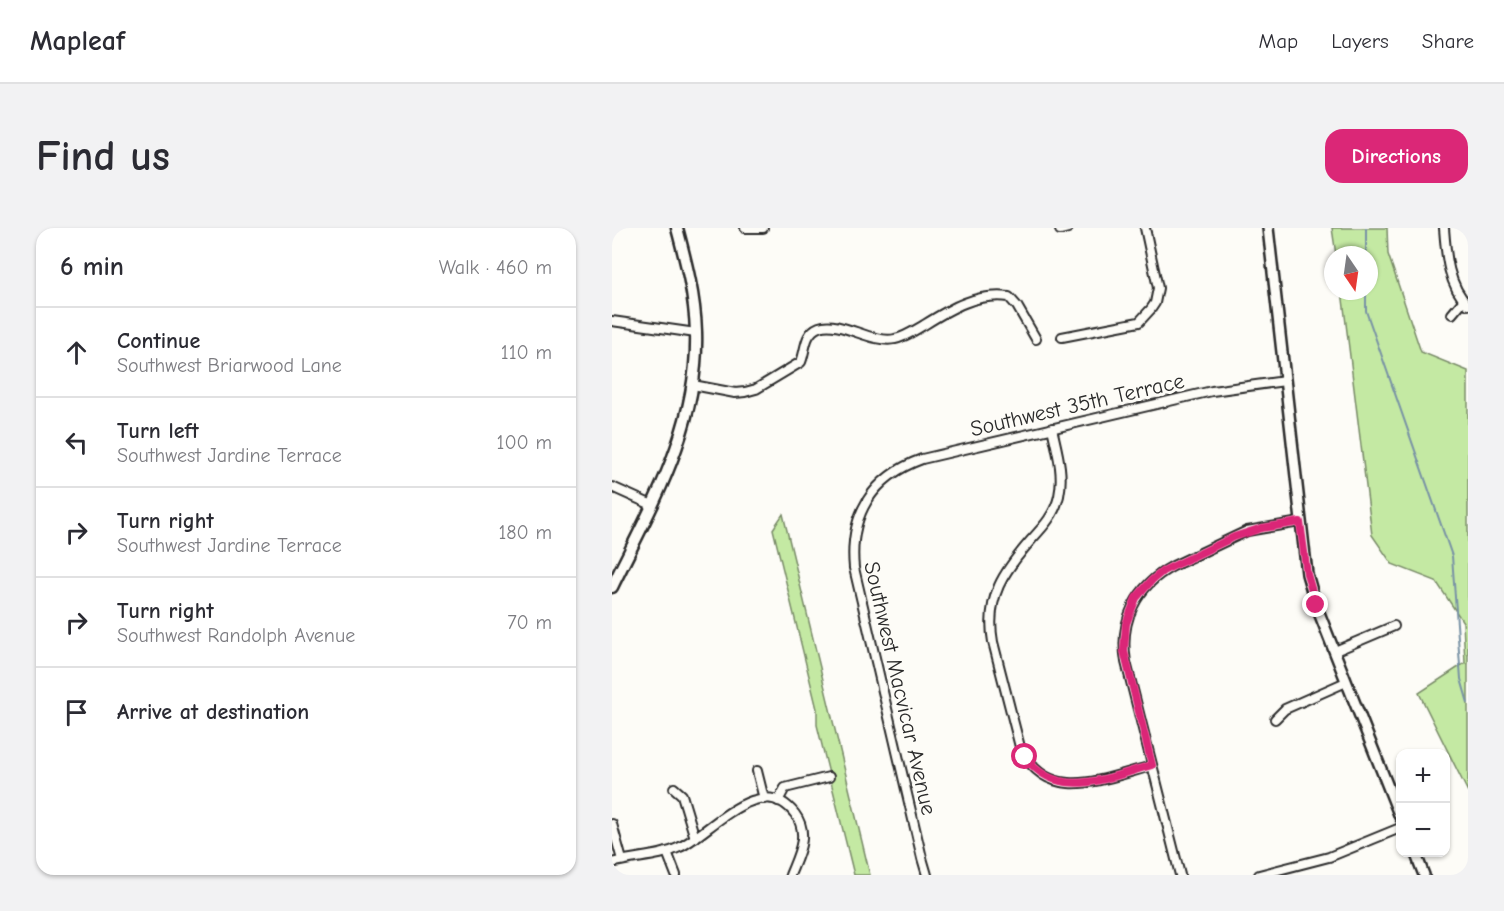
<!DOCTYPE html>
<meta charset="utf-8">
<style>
:root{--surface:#fff;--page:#f2f2f3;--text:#2b2b33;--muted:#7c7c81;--line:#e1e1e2;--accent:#db2777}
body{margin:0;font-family:"Comic Neue",sans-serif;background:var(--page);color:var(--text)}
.controls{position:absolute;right:18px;bottom:18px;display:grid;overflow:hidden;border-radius:12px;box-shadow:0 2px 4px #0004}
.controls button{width:54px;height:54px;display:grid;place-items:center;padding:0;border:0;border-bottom:2px solid var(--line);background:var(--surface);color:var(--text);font:30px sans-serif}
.compass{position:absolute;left:712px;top:18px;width:54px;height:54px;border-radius:50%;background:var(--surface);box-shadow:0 2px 4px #0004;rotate:167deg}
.stop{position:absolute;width:18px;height:18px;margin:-14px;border:4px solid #db2777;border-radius:50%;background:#fff}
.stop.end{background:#db2777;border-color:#fff;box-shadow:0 2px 6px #0008}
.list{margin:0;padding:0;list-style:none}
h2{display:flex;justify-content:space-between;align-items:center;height:78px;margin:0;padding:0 24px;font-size:26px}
h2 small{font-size:20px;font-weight:400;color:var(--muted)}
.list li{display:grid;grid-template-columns:39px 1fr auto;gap:18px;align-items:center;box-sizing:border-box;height:90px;padding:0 24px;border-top:2px solid var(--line)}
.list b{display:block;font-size:22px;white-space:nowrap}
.list p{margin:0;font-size:20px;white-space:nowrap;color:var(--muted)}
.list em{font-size:20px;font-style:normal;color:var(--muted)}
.icon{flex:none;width:33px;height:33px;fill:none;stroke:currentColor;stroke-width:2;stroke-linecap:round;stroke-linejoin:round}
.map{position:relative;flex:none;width:856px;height:647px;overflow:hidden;border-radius:18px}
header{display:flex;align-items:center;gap:36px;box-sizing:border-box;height:84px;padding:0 30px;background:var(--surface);border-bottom:2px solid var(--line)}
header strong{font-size:28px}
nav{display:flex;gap:33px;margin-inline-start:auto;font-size:21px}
.intro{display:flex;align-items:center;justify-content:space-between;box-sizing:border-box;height:144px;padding:0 36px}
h1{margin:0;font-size:42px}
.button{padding:15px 27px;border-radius:18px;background:var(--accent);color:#fff;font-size:21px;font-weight:700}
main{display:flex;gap:36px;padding:0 36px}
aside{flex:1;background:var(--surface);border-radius:18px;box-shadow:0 2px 4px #0004}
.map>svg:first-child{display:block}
.green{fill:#c4e9a3;stroke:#788a67;stroke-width:1.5}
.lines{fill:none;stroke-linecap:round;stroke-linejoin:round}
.stream{stroke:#7892a5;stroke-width:2}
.minor-casing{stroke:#2b2b2b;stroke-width:12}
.tertiary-casing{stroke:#2b2b2b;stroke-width:14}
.secondary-casing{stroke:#2b2b2b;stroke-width:15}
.minor{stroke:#fdfcf7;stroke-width:8}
.tertiary{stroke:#fdfcf7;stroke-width:9}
.secondary{stroke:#fdfcf7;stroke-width:10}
.route{stroke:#db2777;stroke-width:8}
.labels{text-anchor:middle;stroke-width:6;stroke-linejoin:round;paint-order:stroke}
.street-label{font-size:22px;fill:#2b2b2b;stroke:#fdfcf7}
</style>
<header>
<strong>Mapleaf</strong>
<nav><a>Map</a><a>Layers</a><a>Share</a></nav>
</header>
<div class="intro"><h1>Find us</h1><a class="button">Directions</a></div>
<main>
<aside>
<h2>6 min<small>Walk · 460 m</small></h2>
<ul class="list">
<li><svg class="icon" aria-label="ahead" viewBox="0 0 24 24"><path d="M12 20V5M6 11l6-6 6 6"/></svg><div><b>Continue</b><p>Southwest Briarwood Lane</p></div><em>110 m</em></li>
<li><svg class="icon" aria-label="left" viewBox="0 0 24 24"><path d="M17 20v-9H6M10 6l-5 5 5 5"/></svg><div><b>Turn left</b><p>Southwest Jardine Terrace</p></div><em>100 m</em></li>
<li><svg class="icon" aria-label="right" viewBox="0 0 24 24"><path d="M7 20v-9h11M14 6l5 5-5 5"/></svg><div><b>Turn right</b><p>Southwest Jardine Terrace</p></div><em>180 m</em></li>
<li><svg class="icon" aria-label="right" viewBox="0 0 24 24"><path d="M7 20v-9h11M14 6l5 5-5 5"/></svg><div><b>Turn right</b><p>Southwest Randolph Avenue</p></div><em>70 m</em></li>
<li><svg class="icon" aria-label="arrive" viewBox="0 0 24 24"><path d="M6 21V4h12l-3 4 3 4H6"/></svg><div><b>Arrive at destination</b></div></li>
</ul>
</aside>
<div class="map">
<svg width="856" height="647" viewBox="0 0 856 647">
<rect width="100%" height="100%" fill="#fdfcf7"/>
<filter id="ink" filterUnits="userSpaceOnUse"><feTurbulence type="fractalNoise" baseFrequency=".0167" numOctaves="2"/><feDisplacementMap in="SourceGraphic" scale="12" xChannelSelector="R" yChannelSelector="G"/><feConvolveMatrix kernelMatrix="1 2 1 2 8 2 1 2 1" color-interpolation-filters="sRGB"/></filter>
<g filter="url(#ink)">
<!-- green -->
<g class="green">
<path d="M 720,0 L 775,0 L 776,26 L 809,124 L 856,143 L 856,564 L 807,465 L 853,435 L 851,394 L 824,353 L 780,336 L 760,307 L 730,63 L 757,63 L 757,27 L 724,27 Z"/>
<path d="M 171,286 L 258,647 L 242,647 L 205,497 L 205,481 L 161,301 Z"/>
</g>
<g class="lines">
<!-- stream -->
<g class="stream">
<path d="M 754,0 L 754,27"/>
<path d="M 754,63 L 754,83 L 840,328 L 849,451 L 856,475"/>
</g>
<defs>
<g id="minor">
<path d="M 133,0 L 151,0"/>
<path d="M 448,0 L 448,2 L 456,0"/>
<path d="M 832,0 C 834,27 836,57 856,77"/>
<path d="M 840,86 L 851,73"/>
<path d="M 0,93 L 84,105"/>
<path d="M 450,109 L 527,94 L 539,81 L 543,75 L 546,60 L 533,0"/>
<path d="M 81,157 L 123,165 L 133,164 L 144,161 L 189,134 C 194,122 192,105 207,99 C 228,91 259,116 283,111 C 294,109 303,102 312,97 C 339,80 364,65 397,69 L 405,78 L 424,111"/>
<path d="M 440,200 C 445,223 452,245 447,268 C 443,286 432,298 420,311 C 392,343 373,369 381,414 L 408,519 C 436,578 492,550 540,538"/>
<path d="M 0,259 L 40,277"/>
<path d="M 723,423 L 782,398"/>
<path d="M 663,491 L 673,481 L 734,454"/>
<path d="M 145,543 L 152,571"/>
<path d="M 62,560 L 70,567 L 83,610"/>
<path d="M 166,573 L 173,560 L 217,549"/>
<path d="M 0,596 L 10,632"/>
<path d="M 55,624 L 64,647"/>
<path d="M 0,635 C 23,628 46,630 68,619 C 98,605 149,541 183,586 C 198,606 186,627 178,647"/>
<path d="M 315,647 L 310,630 L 242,340 C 237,287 260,249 310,231 L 600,163 L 673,153"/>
<path d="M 568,647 L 514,434 C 507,393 524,358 561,338 L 635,303 L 688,294"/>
<path d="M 647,647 L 717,629 L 788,600"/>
</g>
<g id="tertiary">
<path d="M 656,0 L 695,346 L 704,377 L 788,589"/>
<path d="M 803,624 L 812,647"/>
</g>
<path id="secondary" d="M 0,359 C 40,277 87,199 84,104 C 83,68 74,34 65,0"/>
</defs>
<!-- minor casing -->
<use href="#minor" class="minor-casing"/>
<!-- tertiary casing -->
<use href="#tertiary" class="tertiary-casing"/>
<!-- secondary casing -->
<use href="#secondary" class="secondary-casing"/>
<!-- minor -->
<use href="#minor" class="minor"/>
<!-- tertiary -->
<use href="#tertiary" class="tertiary"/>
<!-- secondary -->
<use href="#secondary" class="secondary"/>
</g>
</g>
<g class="lines" filter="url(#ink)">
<!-- route -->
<path class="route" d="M 413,529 C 446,574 497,549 540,537 L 512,423 L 514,396 L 524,370 L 540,352 L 551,343 L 622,309 L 650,300 L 688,294 L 695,346 L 704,377"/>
</g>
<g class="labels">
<!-- street labels -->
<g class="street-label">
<text transform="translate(465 176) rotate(-13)" y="8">Southwest 35th Terrace</text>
<text transform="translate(289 460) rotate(77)" y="8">Southwest Macvicar Avenue</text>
</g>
</g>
</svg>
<div class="controls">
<button>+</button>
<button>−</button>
</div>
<svg class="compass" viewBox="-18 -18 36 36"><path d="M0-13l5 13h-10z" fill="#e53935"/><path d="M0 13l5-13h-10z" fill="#7c7c81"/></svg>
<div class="stop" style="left:413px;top:529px"></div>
<div class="stop end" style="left:704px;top:377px"></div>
</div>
</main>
